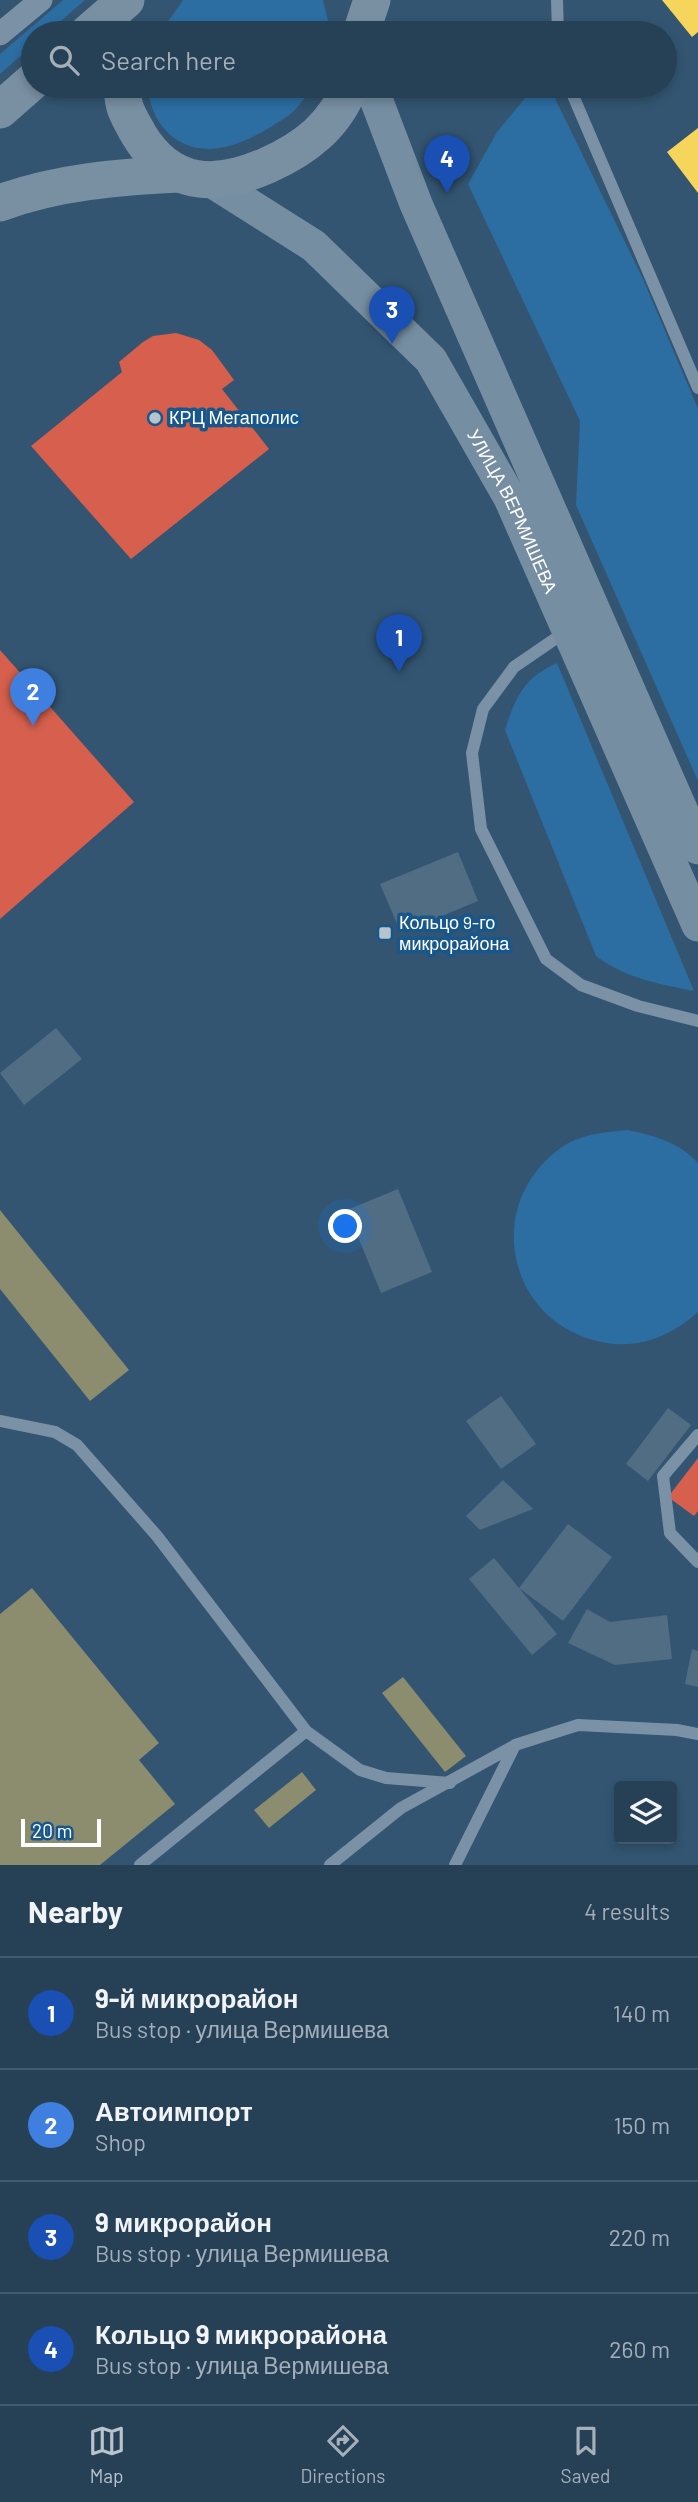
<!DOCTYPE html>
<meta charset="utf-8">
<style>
:root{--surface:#264055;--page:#324b5f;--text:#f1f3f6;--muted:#a4afb9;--line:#42596c;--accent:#b8c4cd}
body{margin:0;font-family:Barlow,sans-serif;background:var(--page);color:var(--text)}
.controls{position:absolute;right:21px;bottom:21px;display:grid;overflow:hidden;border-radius:7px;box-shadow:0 4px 10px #0003}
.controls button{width:63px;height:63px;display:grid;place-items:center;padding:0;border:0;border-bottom:2px solid var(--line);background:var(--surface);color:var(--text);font:35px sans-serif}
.scale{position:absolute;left:21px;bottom:18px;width:80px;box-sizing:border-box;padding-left:7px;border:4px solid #fff;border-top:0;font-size:19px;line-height:24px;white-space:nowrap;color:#fff;-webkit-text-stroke:5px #18578c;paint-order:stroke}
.you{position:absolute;left:346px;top:1227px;width:24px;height:24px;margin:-18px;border:5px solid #fff;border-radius:50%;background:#1a73e8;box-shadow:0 0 0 10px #1a73e833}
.badge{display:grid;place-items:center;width:46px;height:46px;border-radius:50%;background:var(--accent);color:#fff;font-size:23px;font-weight:700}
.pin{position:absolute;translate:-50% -58px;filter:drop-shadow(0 2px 4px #0008)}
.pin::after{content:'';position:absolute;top:37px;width:24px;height:21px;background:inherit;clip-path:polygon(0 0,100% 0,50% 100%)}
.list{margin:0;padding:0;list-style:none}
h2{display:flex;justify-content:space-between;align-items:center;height:91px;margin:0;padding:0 28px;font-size:30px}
h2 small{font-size:23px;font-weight:400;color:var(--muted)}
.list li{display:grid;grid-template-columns:46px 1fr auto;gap:21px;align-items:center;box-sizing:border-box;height:112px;padding:0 28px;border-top:2px solid var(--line)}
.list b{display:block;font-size:26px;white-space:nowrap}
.list p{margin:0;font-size:23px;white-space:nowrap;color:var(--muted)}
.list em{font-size:23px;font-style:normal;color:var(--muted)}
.icon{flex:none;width:38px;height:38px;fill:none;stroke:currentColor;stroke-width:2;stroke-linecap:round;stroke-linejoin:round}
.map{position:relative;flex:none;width:698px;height:1865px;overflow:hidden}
.search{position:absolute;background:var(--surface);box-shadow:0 4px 10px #0003;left:21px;right:21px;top:21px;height:77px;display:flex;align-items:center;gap:18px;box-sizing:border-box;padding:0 24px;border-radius:38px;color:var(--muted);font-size:26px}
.sheet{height:539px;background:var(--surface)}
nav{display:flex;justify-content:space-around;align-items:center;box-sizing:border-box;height:98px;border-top:2px solid var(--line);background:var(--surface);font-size:19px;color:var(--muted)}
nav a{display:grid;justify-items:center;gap:4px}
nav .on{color:var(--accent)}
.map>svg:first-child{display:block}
.green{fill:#2c6da2}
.homes{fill:#f6d55c}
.shops{fill:#d6604d}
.industry{fill:#8c8c6e}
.building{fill:#516d83}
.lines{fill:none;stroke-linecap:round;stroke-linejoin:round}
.service{stroke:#7a91a6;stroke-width:12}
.minor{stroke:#7a91a6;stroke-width:23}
.secondary{stroke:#758ea1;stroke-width:33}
.primary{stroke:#7990a3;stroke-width:37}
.poi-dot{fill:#b8c4cd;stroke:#18578c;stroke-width:2.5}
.labels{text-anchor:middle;stroke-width:7;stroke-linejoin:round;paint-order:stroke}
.poi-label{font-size:18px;fill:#fff;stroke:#18578c;text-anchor:start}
.street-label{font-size:18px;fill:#fff;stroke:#18578c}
</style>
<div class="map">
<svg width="698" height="1865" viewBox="0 0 698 1865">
<rect width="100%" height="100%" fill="#335571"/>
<!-- green -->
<g class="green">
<path d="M 63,0 L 85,0 L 47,33 L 33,33 L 33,45 L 0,74 L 0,54 Z"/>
<path d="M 183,0 L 323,0 L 331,33 L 160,33 Z"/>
<path d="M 148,86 L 313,86 C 306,95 299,108 289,115 C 271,128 247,142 225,147 C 182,157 150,127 148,86 Z"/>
<path d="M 535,86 L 549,86 L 643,279 L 698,409 L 698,781 L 576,505 L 580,421 L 468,184 L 497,132 Z"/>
<path d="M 557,663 L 694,991 C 659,984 625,978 596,956 L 505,730 C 516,696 524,678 557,663 Z"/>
<path d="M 628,1130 C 655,1136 679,1142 698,1163 L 698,1312 C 671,1336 638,1350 601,1342 C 506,1322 482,1203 562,1147 C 581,1134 605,1132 628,1130 Z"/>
</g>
<!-- homes -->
<g class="homes">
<path d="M 662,0 L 698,0 L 698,32 L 692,37 Z"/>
<path d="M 698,128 L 698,193 L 667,152 Z"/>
</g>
<!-- shops -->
<g class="shops">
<path d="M 176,333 L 199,340 L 212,350 L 234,380 L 222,389 L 269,449 L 131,559 L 31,446 L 122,372 L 119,362 L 143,342 L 153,336 Z"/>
<path d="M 0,650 L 134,802 L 0,919 Z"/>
<path d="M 698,1458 L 698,1511 L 694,1516 L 668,1497 Z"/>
</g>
<!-- industry -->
<g class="industry">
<path d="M 0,1210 L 129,1370 L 90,1401 L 0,1289 Z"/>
<path d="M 32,1588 L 159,1743 L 139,1760 L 175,1804 L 100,1865 L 0,1865 L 0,1614 Z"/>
<path d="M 403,1677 L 466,1756 L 445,1772 L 382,1693 Z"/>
<path d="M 302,1772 L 316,1790 L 269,1828 L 254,1810 Z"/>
</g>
<!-- building -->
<g class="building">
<path d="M 458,852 L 478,901 L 401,933 L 380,884 Z"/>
<path d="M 56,1028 L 82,1059 L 24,1105 L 0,1073 Z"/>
<path d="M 398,1189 L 432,1272 L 381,1293 L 347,1210 Z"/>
<path d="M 501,1396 L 536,1444 L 501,1469 L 466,1421 Z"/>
<path d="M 668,1408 L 691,1425 L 648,1481 L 626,1464 Z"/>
<path d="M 503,1480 L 533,1509 L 480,1530 L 466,1516 Z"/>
<path d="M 568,1524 L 612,1557 L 563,1621 L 519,1588 L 557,1634 L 532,1655 L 469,1579 L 494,1558 L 519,1588 Z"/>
<path d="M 587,1609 L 610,1622 L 667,1615 L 672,1659 L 615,1665 L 568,1643 Z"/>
<path d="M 692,1649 L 698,1651 L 698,1687 L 685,1684 Z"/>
</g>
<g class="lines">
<!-- service -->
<g class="service">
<path d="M 557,0 L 558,33"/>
<path d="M 569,86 L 698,388"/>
<path d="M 568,630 L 514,667 L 483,709 L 472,753 L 481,829 L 546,959 L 581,985 L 638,1006 L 698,1021"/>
<path d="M 0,1421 L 55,1432 L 77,1445 L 157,1536 L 306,1731 L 360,1770 L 386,1778 L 450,1783"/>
<path d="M 698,1435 L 663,1476 L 670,1533 L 698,1562"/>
<path d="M 140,1865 L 306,1731"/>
<path d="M 330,1865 L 401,1808 L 514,1746"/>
<path d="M 455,1865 L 515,1745 L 578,1725 L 677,1730 L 698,1734"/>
</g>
<!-- minor -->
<path class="minor" d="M 0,34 L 41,0"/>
<!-- secondary -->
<g class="secondary">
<path d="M 371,86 L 416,204 L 698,848"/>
<path id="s1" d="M 213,182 L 314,246 L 431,360 L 510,498 L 698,925"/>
</g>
<!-- primary -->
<g class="primary">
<path d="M 88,33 L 126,0"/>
<path d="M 361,33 L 372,0"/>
<path d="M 123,86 C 121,106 129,117 139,135 C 171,188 217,188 268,165 C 306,148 335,125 350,86"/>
<path d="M 0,110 L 33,81"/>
<path d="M 0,203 C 56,182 119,177 178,174"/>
</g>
</g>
<!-- markers -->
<g class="poi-dot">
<circle cx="155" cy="418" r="7"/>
<rect x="378" y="926" width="14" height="14" rx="3.5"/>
</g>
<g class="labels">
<!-- poi labels -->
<g class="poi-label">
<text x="169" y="424">КРЦ Мегаполис</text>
<text x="399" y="929">Кольцо 9-го<tspan x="399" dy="21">микрорайона</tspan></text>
</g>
<!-- street labels -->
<g class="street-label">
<text dy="6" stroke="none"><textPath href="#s1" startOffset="455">УЛИЦА ВЕРМИШЕВА</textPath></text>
</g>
</g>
</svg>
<div class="controls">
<button><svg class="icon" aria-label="layers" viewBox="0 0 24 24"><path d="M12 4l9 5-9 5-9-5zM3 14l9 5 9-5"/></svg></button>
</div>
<div class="scale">20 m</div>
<div class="you"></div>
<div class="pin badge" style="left:399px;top:672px;background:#1a4fb4">1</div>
<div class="pin badge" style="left:33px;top:726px;background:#3f7fe0">2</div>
<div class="pin badge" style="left:392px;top:344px;background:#1a4fb4">3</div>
<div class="pin badge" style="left:447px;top:193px;background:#1a4fb4">4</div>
<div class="search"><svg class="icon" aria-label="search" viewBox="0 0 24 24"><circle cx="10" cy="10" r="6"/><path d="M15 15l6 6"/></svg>Search here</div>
</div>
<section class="sheet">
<h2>Nearby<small>4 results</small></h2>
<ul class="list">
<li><span class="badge" style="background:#1a4fb4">1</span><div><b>9-й микрорайон</b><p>Bus stop · улица Вермишева</p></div><em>140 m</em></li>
<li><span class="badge" style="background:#3f7fe0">2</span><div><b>Автоимпорт</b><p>Shop</p></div><em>150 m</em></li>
<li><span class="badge" style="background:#1a4fb4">3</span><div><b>9 микрорайон</b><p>Bus stop · улица Вермишева</p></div><em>220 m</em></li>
<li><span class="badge" style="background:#1a4fb4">4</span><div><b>Кольцо 9 микрорайона</b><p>Bus stop · улица Вермишева</p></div><em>260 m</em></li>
</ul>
</section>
<nav>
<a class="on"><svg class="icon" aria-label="map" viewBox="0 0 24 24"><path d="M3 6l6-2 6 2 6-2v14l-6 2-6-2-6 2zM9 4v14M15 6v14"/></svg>Map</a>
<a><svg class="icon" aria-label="directions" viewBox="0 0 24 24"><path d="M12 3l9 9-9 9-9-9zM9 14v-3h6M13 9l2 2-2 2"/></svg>Directions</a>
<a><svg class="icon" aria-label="saved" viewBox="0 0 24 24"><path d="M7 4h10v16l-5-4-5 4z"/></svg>Saved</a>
</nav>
